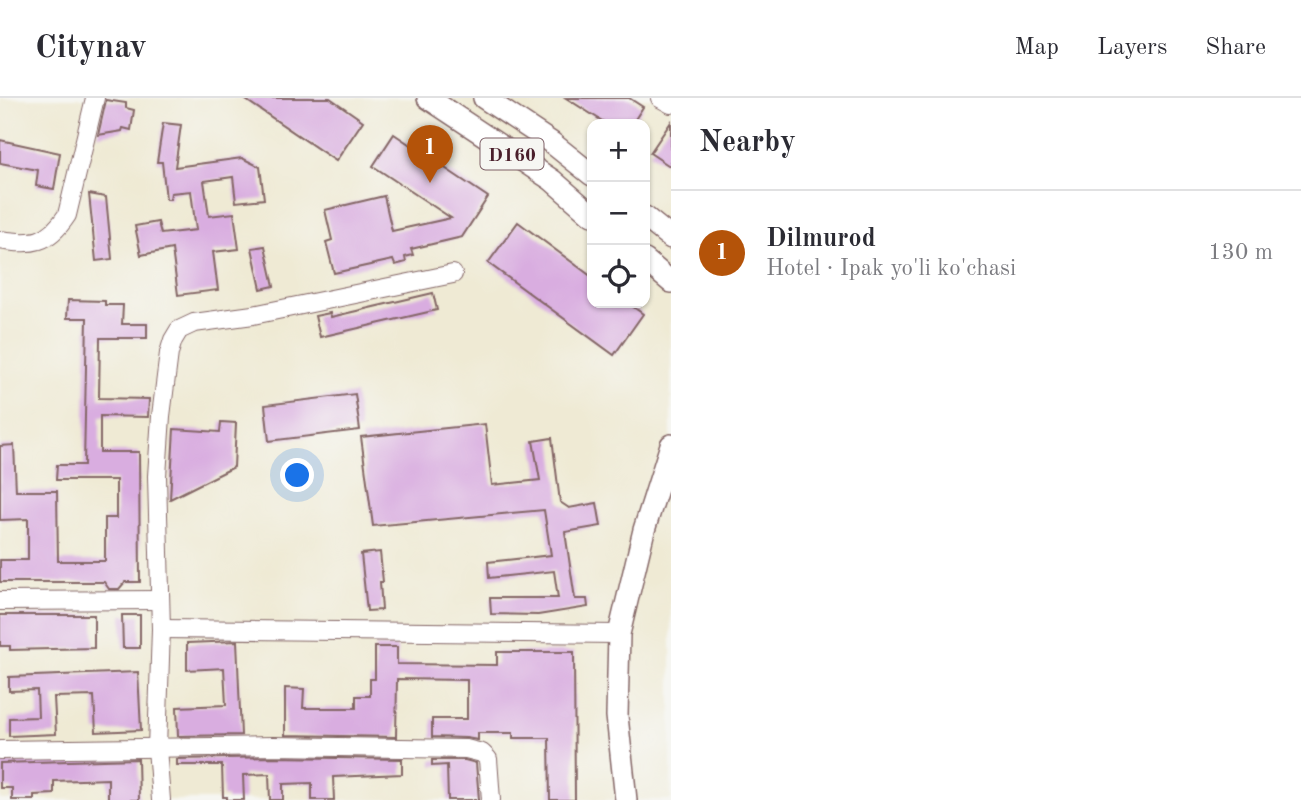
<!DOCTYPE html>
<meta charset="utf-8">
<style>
:root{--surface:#fff;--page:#f2f2f3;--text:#2b2b33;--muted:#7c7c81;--line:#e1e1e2;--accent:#b45309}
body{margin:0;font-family:"Old Standard TT",serif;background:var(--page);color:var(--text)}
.controls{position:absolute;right:21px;top:21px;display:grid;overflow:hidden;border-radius:14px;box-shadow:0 2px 5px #0004}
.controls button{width:63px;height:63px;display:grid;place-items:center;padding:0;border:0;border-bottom:2px solid var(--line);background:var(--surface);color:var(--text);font:35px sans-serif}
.you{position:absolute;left:298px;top:378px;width:24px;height:24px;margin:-18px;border:5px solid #fff;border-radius:50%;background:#1a73e8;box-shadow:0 0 0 10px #1a73e833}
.badge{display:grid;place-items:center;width:46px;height:46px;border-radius:50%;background:var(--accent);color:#fff;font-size:23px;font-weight:700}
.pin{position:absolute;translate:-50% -58px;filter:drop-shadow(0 2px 4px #0008)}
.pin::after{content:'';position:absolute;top:37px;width:24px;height:21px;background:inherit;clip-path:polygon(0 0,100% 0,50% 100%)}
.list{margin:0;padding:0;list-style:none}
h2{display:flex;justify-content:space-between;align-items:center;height:91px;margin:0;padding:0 28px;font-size:30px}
h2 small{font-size:23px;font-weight:400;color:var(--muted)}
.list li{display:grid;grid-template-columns:46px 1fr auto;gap:21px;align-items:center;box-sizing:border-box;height:126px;padding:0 28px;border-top:2px solid var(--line)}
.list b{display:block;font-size:26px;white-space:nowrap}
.list p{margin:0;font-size:23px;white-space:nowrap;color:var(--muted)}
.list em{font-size:23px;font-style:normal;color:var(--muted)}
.icon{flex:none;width:38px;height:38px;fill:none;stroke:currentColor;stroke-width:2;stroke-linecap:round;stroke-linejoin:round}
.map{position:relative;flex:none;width:671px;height:702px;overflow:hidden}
header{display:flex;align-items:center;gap:42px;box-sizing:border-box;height:98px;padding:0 35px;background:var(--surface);border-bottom:2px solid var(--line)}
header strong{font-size:33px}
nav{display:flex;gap:38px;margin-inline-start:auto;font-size:24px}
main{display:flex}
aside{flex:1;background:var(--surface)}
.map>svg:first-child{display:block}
.building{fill:#d9ade0}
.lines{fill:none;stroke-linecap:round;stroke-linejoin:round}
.minor-casing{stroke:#846666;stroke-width:20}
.major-casing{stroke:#846666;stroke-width:24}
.minor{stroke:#fff;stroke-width:18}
.major{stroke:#fff;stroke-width:21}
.labels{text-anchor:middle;stroke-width:5;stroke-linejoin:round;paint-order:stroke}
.shield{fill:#f6f6f2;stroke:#7e6067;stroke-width:2}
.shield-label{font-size:19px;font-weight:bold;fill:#4a1f2b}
</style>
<header>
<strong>Citynav</strong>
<nav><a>Map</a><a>Layers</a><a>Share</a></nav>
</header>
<main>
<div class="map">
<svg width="671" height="702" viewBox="0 0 671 702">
<rect width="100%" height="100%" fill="#f6f6f2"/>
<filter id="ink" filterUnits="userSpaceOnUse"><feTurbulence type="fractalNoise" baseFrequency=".0143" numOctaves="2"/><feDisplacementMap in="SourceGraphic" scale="14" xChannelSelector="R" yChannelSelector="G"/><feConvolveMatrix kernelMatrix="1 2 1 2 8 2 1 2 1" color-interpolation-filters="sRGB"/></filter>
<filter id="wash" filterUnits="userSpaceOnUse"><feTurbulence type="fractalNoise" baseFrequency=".00686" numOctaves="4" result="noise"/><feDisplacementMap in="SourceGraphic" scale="28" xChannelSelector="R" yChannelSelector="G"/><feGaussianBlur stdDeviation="1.57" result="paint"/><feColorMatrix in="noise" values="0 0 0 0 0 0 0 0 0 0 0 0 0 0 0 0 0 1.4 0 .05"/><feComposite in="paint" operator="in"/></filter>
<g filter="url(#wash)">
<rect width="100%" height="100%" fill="#efead4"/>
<g id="blocks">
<!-- building -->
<g class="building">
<path d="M 243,0 L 330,0 L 363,23 L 336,63 Z"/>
<path d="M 566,0 L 629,0 L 643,9 L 632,26 L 607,26 Z"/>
<path d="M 106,2 L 126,5 L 126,10 L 134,12 L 131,32 L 123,30 L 122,33 L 98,37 Z"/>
<path d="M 671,24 L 671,69 L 650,55 Z"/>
<path d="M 163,25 L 181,27 L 175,69 L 242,60 L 260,69 L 264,101 L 236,104 L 233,79 L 204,83 L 209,118 L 234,115 L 239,151 L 213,154 L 218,192 L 178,197 L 172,151 L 141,157 L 135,128 L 158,124 L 161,136 L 196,132 L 191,93 L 171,95 L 170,101 L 166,101 L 162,64 L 157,64 Z"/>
<path d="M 394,36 L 488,99 L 462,139 L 411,151 L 413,157 L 405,159 L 406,164 L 395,167 L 393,162 L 334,175 L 326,144 L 332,142 L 325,112 L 384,98 L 392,133 L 451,120 L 373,68 Z"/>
<path d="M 0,42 L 60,55 L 54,91 L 36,88 L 38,72 L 0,65 Z"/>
<path d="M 89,96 L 106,99 L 112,161 L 96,163 Z"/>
<path d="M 518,124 L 592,179 L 592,205 L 628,205 L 643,216 L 614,257 L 488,165 Z"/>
<path d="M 265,148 L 274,188 L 261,191 L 252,150 Z"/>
<path d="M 433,195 L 437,212 L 320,239 L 315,218 L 330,215 L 331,219 Z"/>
<path d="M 68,202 L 105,203 L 105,207 L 123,207 L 122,226 L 147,226 L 147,240 L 100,240 L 99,300 L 149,301 L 148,319 L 100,318 L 100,354 L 139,354 L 140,484 L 125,484 L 119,491 L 109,491 L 104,484 L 0,484 L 0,462 L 28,462 L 28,421 L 0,422 L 0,348 L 14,347 L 16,393 L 57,393 L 58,463 L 105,463 L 105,420 L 116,420 L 116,382 L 56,382 L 57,367 L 84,367 L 87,220 L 67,220 Z"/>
<path d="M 355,296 L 360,332 L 269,343 L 265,307 Z"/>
<path d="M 221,324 L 236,325 L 234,369 L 170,401 L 174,331 L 220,334 Z"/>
<path d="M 485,326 L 492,387 L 540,382 L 533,343 L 552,340 L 560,404 L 569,410 L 597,405 L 601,428 L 565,434 L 575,501 L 587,501 L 588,509 L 538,517 L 491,516 L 490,500 L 558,500 L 554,473 L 489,480 L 488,464 L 551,457 L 544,412 L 373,428 L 361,339 Z"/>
<path d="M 380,454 L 383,484 L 380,484 L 382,512 L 367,513 L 361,456 Z"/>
<path d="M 0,517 L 94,517 L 94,550 L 10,552 L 10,548 L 0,548 Z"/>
<path d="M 122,517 L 140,517 L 140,550 L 123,550 Z"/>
<path d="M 237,543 L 241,637 L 178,638 L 177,609 L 226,607 L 224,570 L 187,572 L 187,545 Z"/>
<path d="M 375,549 L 397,549 L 397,566 L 497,567 L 497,554 L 574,554 L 575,702 L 550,702 L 549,640 L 513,640 L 513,635 L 478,635 L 478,642 L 466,640 L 432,639 L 432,621 L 467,621 L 467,582 L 397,581 L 396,639 L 285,637 L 285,590 L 304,591 L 303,610 L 356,610 L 356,598 L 370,598 L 370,581 L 375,581 Z"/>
<path d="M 138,574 L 141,632 L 96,634 L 94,598 L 54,599 L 56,636 L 9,638 L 9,620 L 38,619 L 37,592 L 9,593 L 9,579 Z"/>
<path d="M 273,659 L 402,661 L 402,676 L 333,679 L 334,702 L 312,702 L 312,685 L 283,686 L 283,702 L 270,702 L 269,676 L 243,677 L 244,702 L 227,702 L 227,699 L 223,699 L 222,667 L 177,667 L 177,661 Z"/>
<path d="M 138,661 L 139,702 L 108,702 L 108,681 L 54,683 L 54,696 L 34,697 L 34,702 L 12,702 L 12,690 L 0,690 L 0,665 Z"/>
<path d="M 432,662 L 465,662 L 476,665 L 479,702 L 448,702 L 447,667 L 432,668 Z"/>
</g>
</g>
</g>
<g filter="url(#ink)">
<use href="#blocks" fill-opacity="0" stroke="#846666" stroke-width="2"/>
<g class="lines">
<defs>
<g id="minor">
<path d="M 660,0 L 671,6"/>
<path d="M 0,142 C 33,147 48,146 67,117 L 95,0"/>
<path d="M 0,503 L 159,502"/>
<path d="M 161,531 L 619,536"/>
<path d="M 0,652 L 273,648 L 466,651 L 482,655 L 488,661 L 491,702"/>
<path d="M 161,702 L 157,650 L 161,531 L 157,378 L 161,318 L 169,255 L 173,242 L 179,232 L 194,225 L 253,217 L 453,176"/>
</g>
<g id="major">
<path d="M 428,0 L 552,82 L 592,117"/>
<path d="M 484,0 L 552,45 L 592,77"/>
<path d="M 645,119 L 671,140"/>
<path d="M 645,162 L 671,184"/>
<path d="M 626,702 L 617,618 L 619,536 L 644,432 L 671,347"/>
</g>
</defs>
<!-- minor casing -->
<use href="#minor" class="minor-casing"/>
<!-- major casing -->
<use href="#major" class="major-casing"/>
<!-- minor -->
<use href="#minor" class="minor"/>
<!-- major -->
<use href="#major" class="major"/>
</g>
</g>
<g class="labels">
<!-- shield labels -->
<rect class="shield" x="480.5" y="40.5" width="63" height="31" rx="5"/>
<g class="shield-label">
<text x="512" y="63">D160</text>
</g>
</g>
</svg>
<div class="controls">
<button>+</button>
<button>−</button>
<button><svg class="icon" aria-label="locate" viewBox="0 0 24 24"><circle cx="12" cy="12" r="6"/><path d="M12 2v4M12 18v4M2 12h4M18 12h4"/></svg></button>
</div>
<div class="you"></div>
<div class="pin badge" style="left:430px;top:85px">1</div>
</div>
<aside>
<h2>Nearby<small></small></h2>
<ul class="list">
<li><span class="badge">1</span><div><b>Dilmurod</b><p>Hotel · Ipak yo'li ko'chasi</p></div><em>130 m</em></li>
</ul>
</aside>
</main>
